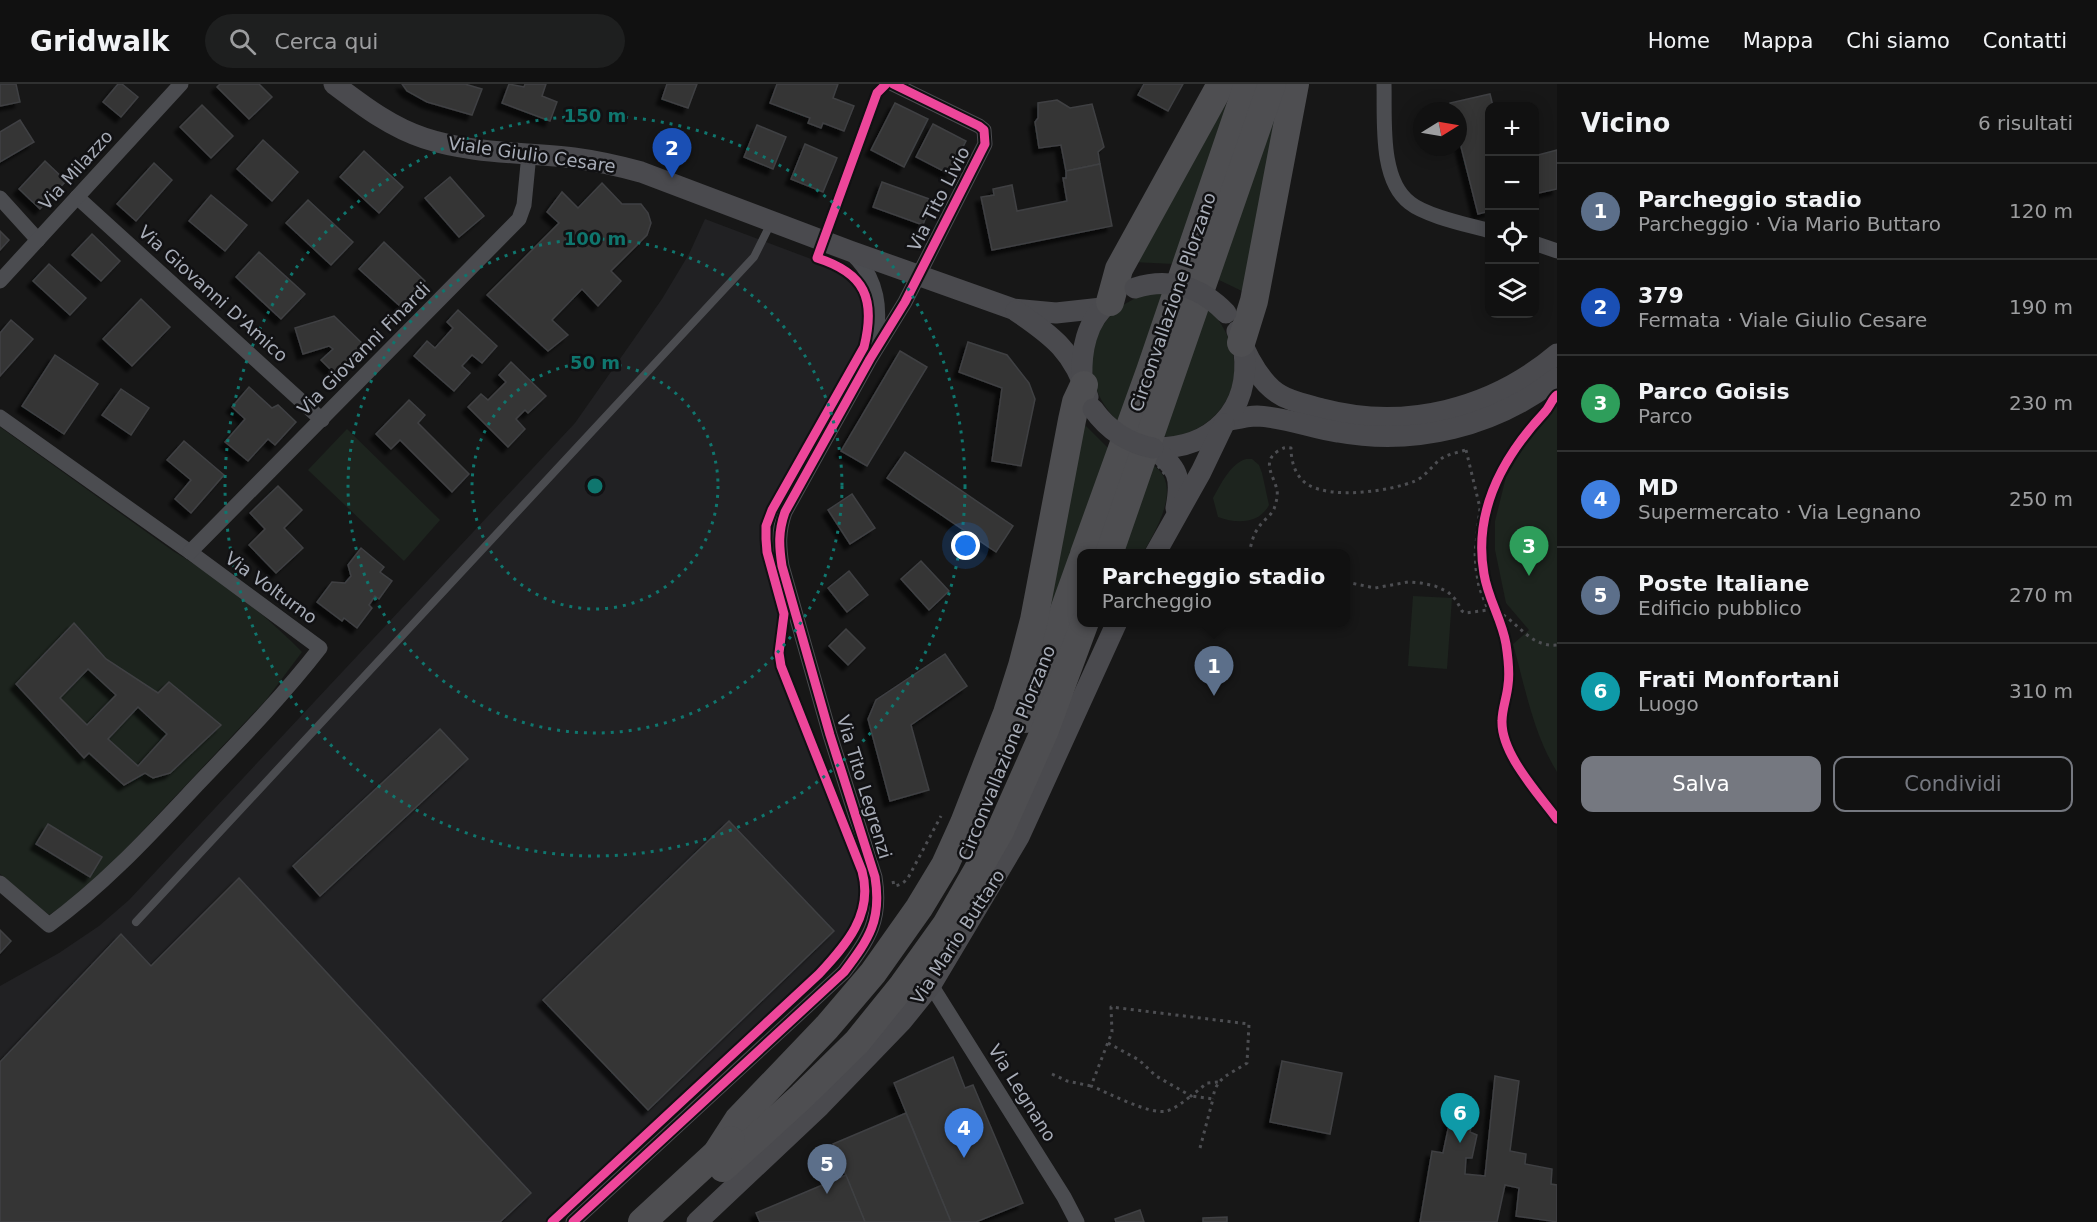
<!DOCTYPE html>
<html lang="it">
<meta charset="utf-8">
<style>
:root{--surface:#111;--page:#1e1f1f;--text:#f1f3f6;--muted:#9c9d9f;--line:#303131;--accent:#757880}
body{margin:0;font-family:"DejaVu Sans",sans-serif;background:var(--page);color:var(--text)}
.controls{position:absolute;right:18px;top:18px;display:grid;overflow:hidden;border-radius:12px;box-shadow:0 3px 15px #0003}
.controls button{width:54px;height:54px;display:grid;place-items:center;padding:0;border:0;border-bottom:2px solid var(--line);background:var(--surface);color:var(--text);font:30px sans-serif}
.compass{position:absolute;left:1413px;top:18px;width:54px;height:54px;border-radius:50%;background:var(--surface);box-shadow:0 3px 15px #0003;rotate:79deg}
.you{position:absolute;left:966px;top:462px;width:21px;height:21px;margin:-15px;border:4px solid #fff;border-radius:50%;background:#1a73e8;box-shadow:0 0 0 9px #1a73e833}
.badge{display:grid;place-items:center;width:39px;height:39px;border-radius:50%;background:var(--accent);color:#fff;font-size:20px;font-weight:700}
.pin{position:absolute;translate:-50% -50px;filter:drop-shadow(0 2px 3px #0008)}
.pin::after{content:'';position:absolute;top:32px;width:21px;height:18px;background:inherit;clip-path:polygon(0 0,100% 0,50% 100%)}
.popup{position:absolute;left:1077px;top:465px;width:273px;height:78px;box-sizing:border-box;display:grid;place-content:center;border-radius:12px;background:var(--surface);filter:drop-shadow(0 2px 4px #0005);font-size:20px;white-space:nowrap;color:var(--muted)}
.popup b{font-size:22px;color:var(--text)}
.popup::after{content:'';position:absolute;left:50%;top:100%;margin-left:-12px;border:12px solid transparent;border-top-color:var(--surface)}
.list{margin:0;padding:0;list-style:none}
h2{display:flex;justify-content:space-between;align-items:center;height:78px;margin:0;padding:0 24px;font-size:26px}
h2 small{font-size:20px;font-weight:400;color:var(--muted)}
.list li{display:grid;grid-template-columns:39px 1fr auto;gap:18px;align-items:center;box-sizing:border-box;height:96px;padding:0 24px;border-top:2px solid var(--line)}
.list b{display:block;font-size:22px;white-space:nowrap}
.list p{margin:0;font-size:20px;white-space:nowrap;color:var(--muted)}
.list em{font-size:20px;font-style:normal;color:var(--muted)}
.actions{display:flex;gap:12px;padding:18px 24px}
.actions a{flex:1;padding:14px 0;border:2px solid var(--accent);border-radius:12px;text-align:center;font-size:21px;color:var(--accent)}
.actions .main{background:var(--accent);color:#fff}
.icon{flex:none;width:33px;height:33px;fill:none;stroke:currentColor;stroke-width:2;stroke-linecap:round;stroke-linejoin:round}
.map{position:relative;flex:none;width:1557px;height:1138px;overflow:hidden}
header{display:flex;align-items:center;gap:36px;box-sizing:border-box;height:84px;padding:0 30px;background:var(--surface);border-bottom:2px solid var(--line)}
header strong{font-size:28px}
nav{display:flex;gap:33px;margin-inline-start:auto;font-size:21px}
.search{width:420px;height:54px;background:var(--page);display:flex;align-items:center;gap:15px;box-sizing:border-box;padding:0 21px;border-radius:33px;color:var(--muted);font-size:22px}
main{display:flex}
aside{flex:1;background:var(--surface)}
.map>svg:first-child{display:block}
.built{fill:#212123}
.green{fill:#1d241e}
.building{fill:#353536;stroke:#3f4043;stroke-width:1.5;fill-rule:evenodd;filter:url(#shadow)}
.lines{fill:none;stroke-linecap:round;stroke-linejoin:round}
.path{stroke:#4d4e52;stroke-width:3;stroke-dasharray:3 4.5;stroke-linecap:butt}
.lane{stroke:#4b4c50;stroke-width:8}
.street{stroke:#4b4c50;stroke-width:15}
.secondary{stroke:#4a4a4e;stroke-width:21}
.highway{stroke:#4e4e51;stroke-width:28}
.path-bridge{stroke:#4d4e52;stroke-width:3;stroke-dasharray:3 4.5;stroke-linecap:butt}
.secondary-bridge{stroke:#4a4a4e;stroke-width:21}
.cycleway-casing{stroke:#111113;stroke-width:13}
.cycleway{stroke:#ed469a;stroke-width:9}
.ring{fill:none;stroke:#0f766e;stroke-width:3;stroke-dasharray:3 6}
.labels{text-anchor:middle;stroke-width:5;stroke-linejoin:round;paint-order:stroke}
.street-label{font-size:18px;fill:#a8adb8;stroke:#111113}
.centre{fill:#0f766e;stroke:#111113;stroke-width:3}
.ring-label{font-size:18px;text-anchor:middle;font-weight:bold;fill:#0f766e;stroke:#111113;stroke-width:5;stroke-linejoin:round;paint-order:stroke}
</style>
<header>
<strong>Gridwalk</strong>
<div class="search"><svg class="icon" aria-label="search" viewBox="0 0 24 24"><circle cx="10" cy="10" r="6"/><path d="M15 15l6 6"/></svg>Cerca qui</div>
<nav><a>Home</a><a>Mappa</a><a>Chi siamo</a><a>Contatti</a></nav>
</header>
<main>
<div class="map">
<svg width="1557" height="1138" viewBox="0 0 1557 1138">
<defs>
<filter id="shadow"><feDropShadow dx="-5.5" dy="5.5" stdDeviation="1.5" flood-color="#0009"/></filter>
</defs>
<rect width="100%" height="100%" fill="#171717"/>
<!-- built -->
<path class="built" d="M 705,135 L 835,184 L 847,194 L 858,208 L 865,225 L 863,260 L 773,419 L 765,433 L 762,450 L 762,462 L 780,532 L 776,568 L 778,586 L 860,790 L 862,800 L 861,814 L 858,828 L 852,843 L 833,869 L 804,899 L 546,1138 L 0,1138 L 0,902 L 59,869 L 99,842 L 129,816 L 575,339 L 662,215 L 689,170 Z"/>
<!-- green -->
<g class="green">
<path d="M 1238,0 L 1174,180 L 1132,178 Z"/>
<path d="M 1283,0 L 1248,210 L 1217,195 Z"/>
<path d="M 1166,208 L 1120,339 C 1079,302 1082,240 1134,215 C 1144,210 1156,210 1166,208 Z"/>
<path d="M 1207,223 C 1244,259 1246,317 1198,344 C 1187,350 1174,354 1162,352 Z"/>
<path d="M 1557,321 L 1557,688 C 1533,649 1525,603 1513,560 L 1529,546 L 1506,519 L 1495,466 L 1495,437 L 1506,393 L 1521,367 Z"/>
<path d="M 1081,337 L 1111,367 L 1037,575 Z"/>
<path d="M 0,343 L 173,467 C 220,495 264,529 302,568 L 266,616 L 119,772 L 78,811 L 49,831 L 0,790 Z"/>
<path d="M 347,345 L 440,436 L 404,477 L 308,386 Z"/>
<path d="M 1246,375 L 1252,375 L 1259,381 L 1262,389 L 1269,421 C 1259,440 1237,440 1218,433 L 1213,414 C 1221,400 1230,380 1246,375 Z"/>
<path d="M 1151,380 C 1185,399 1156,446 1143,469 L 1120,470 Z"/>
<path d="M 1413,512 L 1452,514 L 1447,585 L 1408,582 Z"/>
</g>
<!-- building -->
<g class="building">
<path d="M 0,0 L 16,0 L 20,18 L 0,22 Z"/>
<path d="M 118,0 L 122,0 L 138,13 L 121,33 L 103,18 Z"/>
<path d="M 220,0 L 259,0 L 272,13 L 249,35 L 217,3 Z"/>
<path d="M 402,0 L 465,0 L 482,5 L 472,31 L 427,18 L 407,7 Z"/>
<path d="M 509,0 L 524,3 L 525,0 L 546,0 L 542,12 L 557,18 L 550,37 L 502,19 Z"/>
<path d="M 667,0 L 697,0 L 688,24 L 662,15 Z"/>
<path d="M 777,0 L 838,0 L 833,14 L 854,22 L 844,47 L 823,39 L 821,44 L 808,39 L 810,34 L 770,19 Z"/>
<path d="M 1144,0 L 1183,0 L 1168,27 L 1138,11 Z"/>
<path d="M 1490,10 L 1493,22 L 1490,22 L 1490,127 L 1478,130 L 1458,51 L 1458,27 L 1452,27 L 1450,19 Z"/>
<path d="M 1057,16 L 1070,24 L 1092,20 L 1104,63 L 1098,68 L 1100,80 L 1066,87 L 1061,61 L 1039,64 L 1035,38 L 1038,34 L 1038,19 Z"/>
<path d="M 895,19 L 928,35 L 904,83 L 871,66 Z"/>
<path d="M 202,21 L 233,52 L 211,74 L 180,43 Z"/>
<path d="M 20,36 L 34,58 L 0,78 L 0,48 Z"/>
<path d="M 933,40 L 966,57 L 949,90 L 916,73 Z"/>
<path d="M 757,41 L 786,53 L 773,85 L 744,73 Z"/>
<path d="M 263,56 L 298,88 L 272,117 L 237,85 Z"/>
<path d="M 805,60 L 837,74 L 823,108 L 791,95 Z"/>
<path d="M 1557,66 L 1557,105 L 1534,110 L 1534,72 Z"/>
<path d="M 364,67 L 403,103 L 379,129 L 340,93 Z"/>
<path d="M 45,77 L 66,97 L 40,125 L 19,105 Z"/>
<path d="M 154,79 L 172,96 L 136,137 L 117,120 Z"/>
<path d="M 1100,80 L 1112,142 L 992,166 L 981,113 L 994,111 L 993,105 L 1012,101 L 1017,127 L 1067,117 L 1063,94 L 1066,94 L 1066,87 Z"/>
<path d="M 450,93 L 484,132 L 459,153 L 425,114 Z"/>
<path d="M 882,98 L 932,116 L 923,141 L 873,123 Z"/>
<path d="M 602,99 L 622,120 L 641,120 L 648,129 L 651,139 L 647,151 L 611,187 L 621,197 L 598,222 L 582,205 L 552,236 L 568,251 L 548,267 L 487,211 L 559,139 L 547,128 L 562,108 L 578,124 Z"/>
<path d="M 211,111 L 247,141 L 225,167 L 189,137 Z"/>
<path d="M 308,116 L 353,158 L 331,181 L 286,139 Z"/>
<path d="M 0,147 L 9,156 L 0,166 Z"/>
<path d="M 92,150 L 120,177 L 101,197 L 72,171 Z"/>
<path d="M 384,158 L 425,197 L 401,223 L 359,185 Z"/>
<path d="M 259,168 L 305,210 L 281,235 L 236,193 Z"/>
<path d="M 49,180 L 86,214 L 70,231 L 33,197 Z"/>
<path d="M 141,215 L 170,243 L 132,282 L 103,255 Z"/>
<path d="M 458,226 L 497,262 L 482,279 L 472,271 L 462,282 L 470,289 L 454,307 L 414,272 L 427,257 L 435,264 L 453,244 L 447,238 Z"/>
<path d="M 334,232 L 367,264 L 338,293 L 321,276 L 333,265 L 329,262 L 303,270 L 295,244 Z"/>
<path d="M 11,236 L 33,255 L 0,292 L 0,249 Z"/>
<path d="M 968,258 L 1007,271 L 1029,299 L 1035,315 L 1021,382 L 992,377 L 1002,304 L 959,288 Z"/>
<path d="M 900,267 L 927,283 L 867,382 L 841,367 Z"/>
<path d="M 55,271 L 98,300 L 64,350 L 22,322 Z"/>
<path d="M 511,278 L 546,312 L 528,329 L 525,326 L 516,335 L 525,345 L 508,363 L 468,323 L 481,310 L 488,316 L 506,298 L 499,291 Z"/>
<path d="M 249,303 L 272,324 L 278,321 L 296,338 L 275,361 L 268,355 L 248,377 L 225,358 L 245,335 L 232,323 Z"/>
<path d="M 121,305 L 149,324 L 131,351 L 102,331 Z"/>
<path d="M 409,316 L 425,331 L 418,339 L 469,390 L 452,408 L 400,356 L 391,365 L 376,350 Z"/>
<path d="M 184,357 L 224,391 L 191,429 L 175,415 L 191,396 L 167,376 Z"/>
<path d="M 905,368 L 1013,442 L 996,468 L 887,394 Z"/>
<path d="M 278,402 L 302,426 L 284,444 L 303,464 L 276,489 L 249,461 L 265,445 L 250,429 Z"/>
<path d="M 852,410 L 875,444 L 850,460 L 828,426 Z"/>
<path d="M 361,464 L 384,483 L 380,488 L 392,497 L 379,515 L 375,512 L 369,521 L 372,524 L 357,544 L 344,534 L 342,537 L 317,518 L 332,498 L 345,499 L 351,492 L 348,481 Z"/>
<path d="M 921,477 L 949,507 L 929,526 L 901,495 Z"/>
<path d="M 849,487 L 868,511 L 847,528 L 828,504 Z"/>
<path d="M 74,539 L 106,575 L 158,609 L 169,598 L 221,641 L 170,689 L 153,694 L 145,689 L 124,701 L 89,669 L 84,674 L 16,600 ZM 88,585 L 116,611 L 87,641 L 60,614 ZM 138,623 L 167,650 L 138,682 L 108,655 Z"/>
<path d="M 846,545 L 865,564 L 848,581 L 829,562 Z"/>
<path d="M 945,570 L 967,602 L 911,641 L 929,706 L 890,717 L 868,635 L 876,616 Z"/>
<path d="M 440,645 L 468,675 L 320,812 L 293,782 Z"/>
<path d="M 729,737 L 834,847 L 648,1026 L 543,916 Z"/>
<path d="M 48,740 L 102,773 L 90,793 L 36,760 Z"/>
<path d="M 239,794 L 531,1109 L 500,1138 L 0,1138 L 0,978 L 121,850 L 151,882 Z"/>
<path d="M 0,846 L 11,857 L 0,869 Z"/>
<path d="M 953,973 L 965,1004 L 973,1001 L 1023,1119 L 976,1138 L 951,1138 L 894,999 Z"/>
<path d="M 1282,977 L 1342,989 L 1330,1050 L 1270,1038 Z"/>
<path d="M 1495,992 L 1519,997 L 1510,1067 L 1526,1070 L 1525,1080 L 1552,1085 L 1551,1100 L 1557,1101 L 1557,1138 L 1516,1132 L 1519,1104 L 1505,1101 L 1497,1138 L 1420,1138 L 1432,1067 L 1443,1069 L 1451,1031 L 1473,1035 L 1470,1048 L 1477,1051 L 1472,1074 L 1466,1074 L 1465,1090 L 1485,1092 Z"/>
<path d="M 906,1029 L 951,1138 L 865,1138 L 833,1060 Z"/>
<path d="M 846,1091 L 865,1138 L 760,1138 L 756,1129 Z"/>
<path d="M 1140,1126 L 1144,1138 L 1116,1138 L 1115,1135 Z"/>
<path d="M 1227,1133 L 1227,1138 L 1203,1138 L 1203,1134 Z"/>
</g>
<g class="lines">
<!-- path -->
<g class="path">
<path d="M 1466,366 L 1480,424 L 1475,469 L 1476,485 L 1479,503 L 1488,526 C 1515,528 1525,564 1557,561"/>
<path d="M 1249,470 C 1251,461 1253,450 1259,443 C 1263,436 1270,433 1274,425 C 1276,419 1278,412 1277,406 C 1274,392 1261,378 1278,367 C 1283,364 1285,363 1291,364 C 1291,377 1295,392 1307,400 C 1332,416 1390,407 1415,397 C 1427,392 1433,379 1444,373 C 1450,370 1459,368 1466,366"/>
<path d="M 1346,498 L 1375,504 L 1408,498 L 1421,499 L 1435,502 L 1448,508 L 1456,516 L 1462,527 L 1465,529 L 1488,526"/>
<path d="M 893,797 L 894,802 C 900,801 904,799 908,794 L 941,732"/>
<path d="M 1108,959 L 1139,976 L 1156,992 L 1191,1012 L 1207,999 L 1218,998"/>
<path d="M 1052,990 L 1067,997 L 1091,1002"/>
<path d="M 1200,1064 L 1213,1015 L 1191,1012 C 1183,1018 1176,1024 1167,1027 C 1149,1031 1109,1009 1091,1002 L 1112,948 L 1111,923 L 1249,940 L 1247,979 C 1231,990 1215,993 1213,1015"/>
</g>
<!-- lane -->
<path class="lane" d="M 136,838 L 754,173 L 771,139"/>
<!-- street -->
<g class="street">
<path d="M 1384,0 C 1385,35 1379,96 1410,119 C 1426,132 1469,141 1490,147"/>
<path d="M 77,113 L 322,336"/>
<path d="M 0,114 L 38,156"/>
<path d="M 1534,159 L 1557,167"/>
<path d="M 852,170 C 878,194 882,227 874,260"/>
<path d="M 0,197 L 181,0"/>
<path d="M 0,333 L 190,468 L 320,564 C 282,613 238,658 195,703 C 149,752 104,801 49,841 L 0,799"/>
<path d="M 190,468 L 519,135 L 524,121 L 529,70"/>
<path d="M 931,901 L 1064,1113 L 1077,1138"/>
<path d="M 573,1138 L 844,888 C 869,855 882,836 875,793 L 830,651 L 782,482 C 779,462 778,448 785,428 L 870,275 L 905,218 L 985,60 L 984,46 L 979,42 L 893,0"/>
</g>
<!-- secondary -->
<g class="secondary">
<path d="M 334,0 C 362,21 390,43 424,54 C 472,70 524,68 574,74 C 597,77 619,82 641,88 L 850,167 L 1013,225 L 1056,229 L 1102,224"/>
<path d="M 1016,227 C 1053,252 1074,268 1088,313"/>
<path d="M 1237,247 C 1245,268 1255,290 1272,305 C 1286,317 1305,320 1322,325 C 1405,347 1492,325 1557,270"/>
<path d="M 1082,294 C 1081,268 1086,236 1109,219"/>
<path d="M 1226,337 C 1236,335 1247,332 1257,332 C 1285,333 1311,344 1338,348 C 1414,362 1495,343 1557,294"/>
<path d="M 1153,364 C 1212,365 1251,327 1244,267"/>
<path d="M 1153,364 C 1178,385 1182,392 1176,424"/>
<path d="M 1155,470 L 1201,388 L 1224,340"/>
<path d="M 697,1138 L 820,1022 L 902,937 L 931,901 L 1019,753 L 1117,538"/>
</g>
<!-- highway -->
<g class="highway">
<path d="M 1110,218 L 1119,185 L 1221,0"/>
<path d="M 1241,259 L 1254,217 L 1295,0"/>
<path d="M 1084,470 L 1150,287 L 1248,0"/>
<path d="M 1109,470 L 1272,0"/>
<path d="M 1025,635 L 1082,476"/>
<path d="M 718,1067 L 738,1036 L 827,943 L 873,889 L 919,824 L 945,781 L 964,739 L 1007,629 L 1022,582 L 1034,536 L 1072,336 L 1076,318 L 1084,301"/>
<path d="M 723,1084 L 802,1012 L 857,958 L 903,901 L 946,841 L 1000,747 L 1045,646 L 1085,538"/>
<path d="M 642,1138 L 731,1056"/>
</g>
<!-- path-bridge -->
<path class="path-bridge" d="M 1158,382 L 1167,393"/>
<!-- secondary-bridge -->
<g class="secondary-bridge">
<path d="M 1135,204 C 1170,193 1201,203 1226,229"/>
<path d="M 1093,325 C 1108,346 1127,359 1153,364"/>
</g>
<defs>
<g id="cycleway">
<path d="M 1557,311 C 1551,316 1550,323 1544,329 C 1503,373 1473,428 1484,490 C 1488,515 1502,536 1506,560 C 1508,573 1510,588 1508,601 C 1507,613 1502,625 1502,637 C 1501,670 1538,709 1557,735"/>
<path d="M 552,1138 L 819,890 C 846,861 874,830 862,787 L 781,582 L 779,569 L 784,530 L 767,468 L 766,455 L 766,442 L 772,426 L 864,263 C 876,215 865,189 817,174 L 877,9 L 886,0"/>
<path d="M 573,1138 L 844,888 C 869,855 882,836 875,793 L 830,651 L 782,482 C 779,462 778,448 785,428 L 870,275 L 905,218 L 985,60 L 984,46 L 979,42 L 893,0"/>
</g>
</defs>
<!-- cycleway casing -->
<use href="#cycleway" class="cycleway-casing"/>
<!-- cycleway -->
<use href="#cycleway" class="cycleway"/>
</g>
<!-- distance rings -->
<g class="ring">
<circle cx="595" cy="402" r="123"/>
<circle cx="595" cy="402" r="247"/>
<circle cx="595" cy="402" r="370"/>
</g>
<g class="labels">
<!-- street labels -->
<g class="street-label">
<text transform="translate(532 71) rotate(8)" y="6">Viale Giulio Cesare</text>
<text transform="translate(76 86) rotate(-48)" y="6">Via Milazzo</text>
<text transform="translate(939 115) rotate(-63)" y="6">Via Tito Livio</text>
<text transform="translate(213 210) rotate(42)" y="6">Via Giovanni D'Amico</text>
<text transform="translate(1173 218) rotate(-71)" y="6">Circonvallazione Plorzano</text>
<text transform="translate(364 265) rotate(-45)" y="6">Via Giovanni Finardi</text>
<text transform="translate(271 504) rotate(36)" y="6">Via Volturno</text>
<text transform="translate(1007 669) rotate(-68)" y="6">Circonvallazione Plorzano</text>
<text transform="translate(864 703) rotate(73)" y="6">Via Tito Legrenzi</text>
<text transform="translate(958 853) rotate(-57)" y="6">Via Mario Buttaro</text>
<text transform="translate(1022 1009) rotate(58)" y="6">Via Legnano</text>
</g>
</g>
<circle cx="595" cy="402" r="9" class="centre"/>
<g class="ring-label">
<text x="595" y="38">150 m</text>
<text x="595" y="161">100 m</text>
<text x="595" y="285">50 m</text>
</g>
</svg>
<div class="controls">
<button>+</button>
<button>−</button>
<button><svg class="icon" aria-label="locate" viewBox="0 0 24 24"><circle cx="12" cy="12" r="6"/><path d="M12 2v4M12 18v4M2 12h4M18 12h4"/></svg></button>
<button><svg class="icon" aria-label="layers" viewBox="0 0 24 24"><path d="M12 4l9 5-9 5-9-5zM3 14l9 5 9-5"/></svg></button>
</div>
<svg class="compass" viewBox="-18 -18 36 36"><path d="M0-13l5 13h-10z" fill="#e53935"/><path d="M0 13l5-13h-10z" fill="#9c9d9f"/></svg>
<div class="you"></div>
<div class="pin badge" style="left:1214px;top:612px;background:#5c6f8a">1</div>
<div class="popup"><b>Parcheggio stadio</b>Parcheggio</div>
<div class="pin badge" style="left:672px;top:94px;background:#1a4fb4">2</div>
<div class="pin badge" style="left:1529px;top:492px;background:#2e9e5b">3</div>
<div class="pin badge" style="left:964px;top:1074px;background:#3f7fe0">4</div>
<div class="pin badge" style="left:827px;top:1110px;background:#5c6f8a">5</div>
<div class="pin badge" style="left:1460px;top:1059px;background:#0f9aa8">6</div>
</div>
<aside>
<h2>Vicino<small>6 risultati</small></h2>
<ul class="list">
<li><span class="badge" style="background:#5c6f8a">1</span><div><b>Parcheggio stadio</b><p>Parcheggio · Via Mario Buttaro</p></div><em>120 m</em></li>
<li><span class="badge" style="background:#1a4fb4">2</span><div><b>379</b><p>Fermata · Viale Giulio Cesare</p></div><em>190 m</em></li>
<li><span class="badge" style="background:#2e9e5b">3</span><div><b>Parco Goisis</b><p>Parco</p></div><em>230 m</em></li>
<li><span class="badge" style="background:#3f7fe0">4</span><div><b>MD</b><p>Supermercato · Via Legnano</p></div><em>250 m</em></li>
<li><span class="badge" style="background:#5c6f8a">5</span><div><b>Poste Italiane</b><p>Edificio pubblico</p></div><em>270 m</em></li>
<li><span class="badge" style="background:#0f9aa8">6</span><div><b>Frati Monfortani</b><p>Luogo</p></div><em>310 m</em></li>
</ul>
<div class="actions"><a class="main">Salva</a><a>Condividi</a></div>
</aside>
</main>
